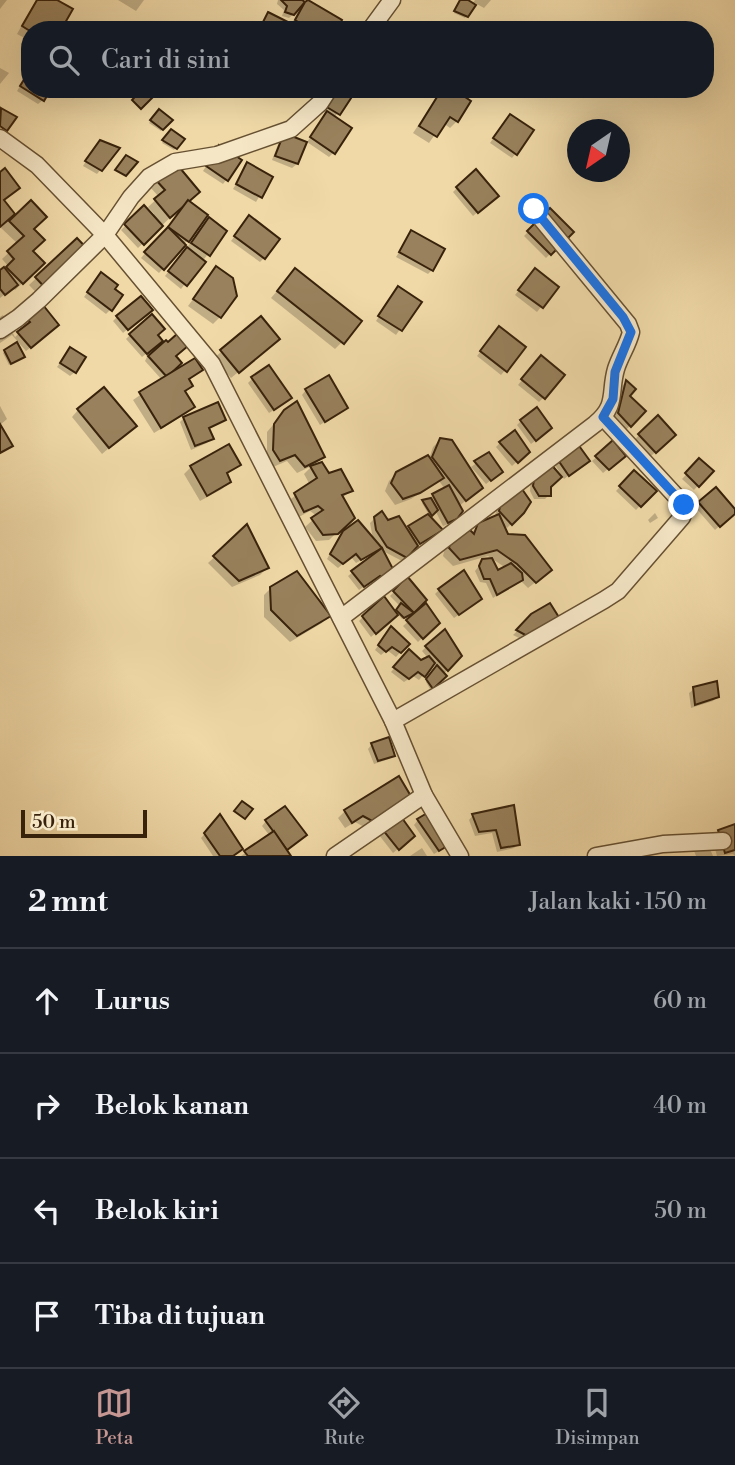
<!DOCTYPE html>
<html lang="id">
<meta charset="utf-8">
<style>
:root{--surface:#171b24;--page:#242831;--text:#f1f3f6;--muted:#9ea1a6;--line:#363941;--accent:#c59692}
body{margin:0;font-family:"Libre Bodoni",serif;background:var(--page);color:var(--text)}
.compass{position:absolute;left:567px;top:119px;width:63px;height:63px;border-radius:50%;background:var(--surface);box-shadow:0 7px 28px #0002;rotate:214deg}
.scale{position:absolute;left:21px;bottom:18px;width:126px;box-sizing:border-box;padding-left:7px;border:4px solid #38220b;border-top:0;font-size:19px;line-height:24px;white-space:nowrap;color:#38220b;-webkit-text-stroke:5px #f5e6c6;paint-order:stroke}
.stop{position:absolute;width:21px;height:21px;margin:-16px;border:5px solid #1a73e8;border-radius:50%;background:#fff}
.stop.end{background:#1a73e8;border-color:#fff;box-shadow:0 2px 7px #0008}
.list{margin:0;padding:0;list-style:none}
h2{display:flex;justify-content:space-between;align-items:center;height:91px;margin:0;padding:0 28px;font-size:30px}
h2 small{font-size:23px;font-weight:400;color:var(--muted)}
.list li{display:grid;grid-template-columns:46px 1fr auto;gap:21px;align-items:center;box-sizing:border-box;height:105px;padding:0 28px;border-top:2px solid var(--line)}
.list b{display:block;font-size:26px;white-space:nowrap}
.list em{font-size:23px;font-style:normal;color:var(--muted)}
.icon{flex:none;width:38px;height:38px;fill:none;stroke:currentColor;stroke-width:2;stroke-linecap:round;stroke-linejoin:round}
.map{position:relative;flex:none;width:735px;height:856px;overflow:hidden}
.search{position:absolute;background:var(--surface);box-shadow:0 7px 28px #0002;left:21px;right:21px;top:21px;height:77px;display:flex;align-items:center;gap:18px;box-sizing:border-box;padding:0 24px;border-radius:28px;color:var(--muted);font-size:26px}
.sheet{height:511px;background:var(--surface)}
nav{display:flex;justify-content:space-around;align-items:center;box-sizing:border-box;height:98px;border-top:2px solid var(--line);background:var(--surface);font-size:19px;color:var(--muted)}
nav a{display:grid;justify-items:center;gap:4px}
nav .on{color:var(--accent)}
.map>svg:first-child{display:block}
.shadow{fill:#0003}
.building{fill:#98815c;stroke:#38220b;stroke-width:2}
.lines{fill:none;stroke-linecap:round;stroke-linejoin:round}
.minor-casing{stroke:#665032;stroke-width:19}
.minor{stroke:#f5e6c6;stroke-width:16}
.route{stroke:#1a73e8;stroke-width:9}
</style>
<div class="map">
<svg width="735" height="856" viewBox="0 0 735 856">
<rect width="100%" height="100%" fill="#f0d9a7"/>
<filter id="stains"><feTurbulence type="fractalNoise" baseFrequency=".00286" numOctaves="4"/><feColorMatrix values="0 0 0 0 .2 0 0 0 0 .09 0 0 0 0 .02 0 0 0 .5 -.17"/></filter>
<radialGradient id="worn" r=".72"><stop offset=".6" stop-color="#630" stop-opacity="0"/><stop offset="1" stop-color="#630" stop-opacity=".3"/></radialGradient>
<!-- shadow -->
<g class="shadow">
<path d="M 0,0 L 7,0 L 0,9 Z"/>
<path d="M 36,0 L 53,0 L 30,30 L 30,41 L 17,34 Z"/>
<path d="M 118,0 L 144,0 L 136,11 Z"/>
<path d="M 278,0 L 300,0 L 335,30 L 301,30 L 292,24 L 299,9 L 289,18 L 282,16 L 284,10 L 277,4 Z"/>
<path d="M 460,0 L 465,0 L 472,4 L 475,0 L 491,0 L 484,8 L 475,3 L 465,18 L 454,13 Z"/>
<path d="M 0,68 L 9,73 L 0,84 Z"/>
<path d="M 30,70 L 30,89 L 43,100 L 38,104 L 17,91 Z"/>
<path d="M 355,89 L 334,118 L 334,152 L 329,157 L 307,142 L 327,114 L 317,107 Z"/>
<path d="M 443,89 L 457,121 L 450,128 L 443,123 L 429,143 L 413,133 Z"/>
<path d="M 159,112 L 170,120 L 161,131 L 149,123 Z"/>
<path d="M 506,120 L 516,153 L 512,158 L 490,143 Z"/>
<path d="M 171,131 L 183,139 L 174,150 L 162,143 Z"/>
<path d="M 280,139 L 297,164 L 292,168 L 272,160 Z"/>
<path d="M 96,146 L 101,169 L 97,174 L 83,166 Z"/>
<path d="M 215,152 L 227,179 L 223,184 L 203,171 Z"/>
<path d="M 247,165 L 271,177 L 256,202 L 233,189 Z"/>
<path d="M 0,174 L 2,201 L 15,217 L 32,229 L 31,251 L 43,263 L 15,290 L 13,288 L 0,298 L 0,272 L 9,267 L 2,259 L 18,244 L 0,227 Z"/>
<path d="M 157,180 L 191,198 L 138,248 L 121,230 L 144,208 L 152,216 L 154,214 L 148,207 L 159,197 L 150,187 Z"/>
<path d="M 457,188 L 492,200 L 473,216 L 453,192 Z"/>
<path d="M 189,203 L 206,215 L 187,241 L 159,273 L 141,258 Z"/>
<path d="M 550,210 L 572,232 L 546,258 L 524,236 Z"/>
<path d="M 245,222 L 264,258 L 260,262 L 231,241 Z"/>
<path d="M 205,224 L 225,232 L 181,289 L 165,276 Z"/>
<path d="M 411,233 L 432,270 L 428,274 L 396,257 Z"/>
<path d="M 77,240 L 43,300 L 29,285 Z"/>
<path d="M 216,268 L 220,317 L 213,324 L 188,306 Z"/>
<path d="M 531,275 L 557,287 L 537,312 L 515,295 Z"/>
<path d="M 289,277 L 342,342 L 335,349 L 271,298 Z"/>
<path d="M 97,279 L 112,290 L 110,310 L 106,314 L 84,297 Z"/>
<path d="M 394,293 L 419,302 L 396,335 L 376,321 Z"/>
<path d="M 146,314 L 123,333 L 113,321 L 117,317 Z"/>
<path d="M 3,315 L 15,337 L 26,327 L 20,319 L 24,315 L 53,329 L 26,351 L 12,335 L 0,343 L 0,317 Z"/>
<path d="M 261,318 L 271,345 L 231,378 L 214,358 Z"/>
<path d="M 495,333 L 524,348 L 501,375 L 477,356 Z"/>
<path d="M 130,335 L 156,336 L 174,356 L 176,367 L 164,376 L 166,378 L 200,370 L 188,380 L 191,385 L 184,393 L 193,407 L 186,414 L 154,433 L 133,400 L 162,380 L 145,361 L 150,351 L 142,357 L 126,339 Z"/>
<path d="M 70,349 L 75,372 L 70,376 L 57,367 Z"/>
<path d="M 5,351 L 21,359 L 9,365 L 3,353 Z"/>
<path d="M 537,362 L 543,398 L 539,402 L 518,385 Z"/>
<path d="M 252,379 L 285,403 L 269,413 L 248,383 Z"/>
<path d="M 626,382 L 628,396 L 644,411 L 626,430 L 614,418 L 622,386 Z"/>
<path d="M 306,390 L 346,408 L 320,425 L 302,395 Z"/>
<path d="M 0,406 L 7,419 L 0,425 Z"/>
<path d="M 78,410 L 127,433 L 102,454 L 72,417 Z"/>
<path d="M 184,418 L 224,420 L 207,430 L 211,438 L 207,443 L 191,450 L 180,422 Z"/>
<path d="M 658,418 L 674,435 L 651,456 L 635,439 Z"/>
<path d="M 278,419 L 323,457 L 313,466 L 351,491 L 342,498 L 352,518 L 329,540 L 316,541 L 305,527 L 317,516 L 310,511 L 297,518 L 288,501 L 310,485 L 304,474 L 312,466 L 297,473 L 287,461 L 273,467 L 267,458 L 267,432 Z"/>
<path d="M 521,421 L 546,432 L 531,444 L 517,425 Z"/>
<path d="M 440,440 L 481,488 L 458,507 L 456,518 L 451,523 L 443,526 L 435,510 L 428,517 L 436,534 L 415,547 L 402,561 L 381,550 L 391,571 L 379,583 L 375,579 L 359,590 L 348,576 L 370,558 L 369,556 L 356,563 L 351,557 L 338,568 L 327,559 L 339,537 L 373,539 L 370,523 L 375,518 L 406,531 L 429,515 L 422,503 L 445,489 L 439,481 L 411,499 L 395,505 L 385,491 L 389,481 L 397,473 L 429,459 L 433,447 Z"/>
<path d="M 500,443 L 523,456 L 512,466 L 496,447 Z"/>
<path d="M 613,443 L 619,460 L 603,473 L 592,461 Z"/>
<path d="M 488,455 L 496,476 L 486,484 L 471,467 Z"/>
<path d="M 557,458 L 583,465 L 564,479 L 553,462 Z"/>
<path d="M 699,461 L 711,471 L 694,490 L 682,479 Z"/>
<path d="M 239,465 L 226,475 L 229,482 L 222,489 L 200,501 L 184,474 L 191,467 Z"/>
<path d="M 634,472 L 654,491 L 636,510 L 616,491 Z"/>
<path d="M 531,479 L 550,487 L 549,495 L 545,499 L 534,499 L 530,491 Z"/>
<path d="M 700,503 L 735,512 L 715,530 L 695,507 Z"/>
<path d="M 498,504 L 523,512 L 507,528 L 501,522 L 507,535 L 542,577 L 528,588 L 520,580 L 493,598 L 486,583 L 480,582 L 475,571 L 483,561 L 498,572 L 506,568 L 488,556 L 453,566 L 443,556 L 445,548 L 453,541 L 471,533 L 479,525 L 495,516 Z"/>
<path d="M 655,513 L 658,518 L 650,523 L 648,520 Z"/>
<path d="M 247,527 L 267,568 L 260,575 L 232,587 L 208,563 Z"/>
<path d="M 407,579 L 415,611 L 425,605 L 437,623 L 418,642 L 403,626 L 411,619 L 408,616 L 402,619 L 397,613 L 371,637 L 359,621 L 363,617 L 395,614 L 400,606 L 390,596 Z"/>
<path d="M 271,588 L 328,616 L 322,623 L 290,642 L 264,617 L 264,595 Z"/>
<path d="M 439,590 L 476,603 L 454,618 L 435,594 Z"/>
<path d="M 533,616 L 525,641 L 513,635 Z"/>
<path d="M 387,633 L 408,644 L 396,657 L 387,650 L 381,655 L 375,650 Z"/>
<path d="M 426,647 L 460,656 L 430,689 L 426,682 L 437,667 L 433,663 L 419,680 L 413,676 L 404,682 L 391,672 L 409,651 L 420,662 L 428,658 L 422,651 Z"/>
<path d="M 694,689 L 717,697 L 713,701 L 691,708 L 689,693 Z"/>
<path d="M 372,744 L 393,755 L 389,759 L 374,764 L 368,749 Z"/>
<path d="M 410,798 L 366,828 L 355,822 L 345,828 L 338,818 L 345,811 Z"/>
<path d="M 473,815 L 519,844 L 514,848 L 497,852 L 492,833 L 475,836 L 469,820 Z"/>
<path d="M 220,817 L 232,856 L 213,856 L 201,838 Z"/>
<path d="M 418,820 L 447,845 L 442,849 L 434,854 L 414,825 Z"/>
<path d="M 266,821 L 300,839 L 285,850 L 289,856 L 241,856 L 270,836 L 262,826 Z"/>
<path d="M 735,826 L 735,856 L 733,854 L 717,856 L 712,838 L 718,832 Z"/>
<path d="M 384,831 L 409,840 L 393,853 L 379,835 Z"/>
<path d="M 709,847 L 713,856 L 696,856 L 693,848 Z"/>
<path d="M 422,848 L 427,856 L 410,856 Z"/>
</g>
<!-- building -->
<g class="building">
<path d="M 37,0 L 57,0 L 73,9 L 61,30 L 30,31 L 22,26 Z"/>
<path d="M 281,0 L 302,0 L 305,2 L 294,15 L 285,12 L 287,6 Z"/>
<path d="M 308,0 L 342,20 L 337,30 L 305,30 L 306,27 L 295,20 L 305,2 Z"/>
<path d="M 460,0 L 468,0 L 476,5 L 468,17 L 454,11 Z"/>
<path d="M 268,12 L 288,22 L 285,30 L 259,30 Z"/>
<path d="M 30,70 L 30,89 L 51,89 L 44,101 L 20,86 Z"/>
<path d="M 142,89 L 145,89 L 153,97 L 141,109 L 132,100 Z"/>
<path d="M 329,89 L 357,89 L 340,115 L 320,103 Z"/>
<path d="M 442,89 L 453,89 L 471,101 L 458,122 L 450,117 L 437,137 L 419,126 Z"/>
<path d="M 1,108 L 17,117 L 7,131 L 0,126 Z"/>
<path d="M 159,109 L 173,120 L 163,130 L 150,120 Z"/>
<path d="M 327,111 L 352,128 L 335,154 L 310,137 Z"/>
<path d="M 510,114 L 534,130 L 517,155 L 493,138 Z"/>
<path d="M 171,129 L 185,139 L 177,149 L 162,140 Z"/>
<path d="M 284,133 L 307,142 L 298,164 L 275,156 Z"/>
<path d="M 100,140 L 120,148 L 102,171 L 85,161 Z"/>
<path d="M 219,145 L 242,160 L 228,181 L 206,166 Z"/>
<path d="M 126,155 L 138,162 L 126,176 L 115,170 Z"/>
<path d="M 175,162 L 200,192 L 170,218 L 154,199 L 165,190 L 155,179 Z"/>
<path d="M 247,162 L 273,177 L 262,198 L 236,184 Z"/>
<path d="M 5,168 L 20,188 L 4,200 L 15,214 L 0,227 L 0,172 Z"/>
<path d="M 476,169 L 499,196 L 478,213 L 456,187 Z"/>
<path d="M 31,200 L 47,217 L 34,229 L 45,240 L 33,251 L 45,263 L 23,284 L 6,267 L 14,259 L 7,251 L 24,236 L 9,221 Z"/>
<path d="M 188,200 L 208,215 L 189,242 L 168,227 Z"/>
<path d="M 144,205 L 163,226 L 144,245 L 124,224 Z"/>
<path d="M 550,208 L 574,232 L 551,255 L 527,231 Z"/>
<path d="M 249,215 L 280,239 L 265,259 L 234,236 Z"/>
<path d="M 209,217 L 227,231 L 210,256 L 191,243 Z"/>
<path d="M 168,227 L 186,245 L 164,270 L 144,252 Z"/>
<path d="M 411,230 L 445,249 L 433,271 L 399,252 Z"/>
<path d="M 77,238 L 93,255 L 51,294 L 35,277 Z"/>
<path d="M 187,247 L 206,262 L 187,286 L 168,271 Z"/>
<path d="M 216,266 L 233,278 L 237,296 L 221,318 L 193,299 Z"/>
<path d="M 4,267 L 18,285 L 5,295 L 0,289 L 0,270 Z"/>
<path d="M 295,268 L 362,321 L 344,344 L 277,291 Z"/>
<path d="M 535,268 L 559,287 L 543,308 L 518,290 Z"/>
<path d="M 101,272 L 118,285 L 115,289 L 123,295 L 112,311 L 87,292 Z"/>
<path d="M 398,286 L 422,302 L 402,331 L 378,316 Z"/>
<path d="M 141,296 L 153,310 L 128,330 L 116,316 Z"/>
<path d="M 39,300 L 59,325 L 31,348 L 17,332 L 30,322 L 23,314 Z"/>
<path d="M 152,314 L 165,329 L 158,335 L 163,341 L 147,354 L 129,334 Z"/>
<path d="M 261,316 L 280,339 L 239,373 L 220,350 Z"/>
<path d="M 499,326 L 526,347 L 507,372 L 480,351 Z"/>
<path d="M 177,334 L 188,346 L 176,356 L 182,363 L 167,377 L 148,356 L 166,340 L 168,342 Z"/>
<path d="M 17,342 L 25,357 L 11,364 L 4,350 Z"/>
<path d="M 70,347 L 86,357 L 76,373 L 60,363 Z"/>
<path d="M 541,355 L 565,375 L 545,399 L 521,379 Z"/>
<path d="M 195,358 L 203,370 L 189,379 L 193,386 L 185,391 L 195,407 L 161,428 L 139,392 Z"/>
<path d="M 269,365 L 292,398 L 274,410 L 251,377 Z"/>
<path d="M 329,375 L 348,408 L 325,422 L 305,389 Z"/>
<path d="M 626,380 L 636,389 L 630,396 L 646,411 L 631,427 L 618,413 Z"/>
<path d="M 104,387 L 137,426 L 109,448 L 77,409 Z"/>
<path d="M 297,401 L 325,457 L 305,467 L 295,455 L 280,461 L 273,450 L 274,424 L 284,410 Z"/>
<path d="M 218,402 L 226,420 L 209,428 L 214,439 L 195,446 L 183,417 Z"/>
<path d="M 537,407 L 552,428 L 536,441 L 520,420 Z"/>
<path d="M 658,415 L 676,435 L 656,453 L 638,434 Z"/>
<path d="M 0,424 L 13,446 L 0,453 Z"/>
<path d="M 515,430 L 530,452 L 518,463 L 499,442 Z"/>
<path d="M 440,438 L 452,440 L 483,488 L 466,501 L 432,457 Z"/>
<path d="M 613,440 L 626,456 L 609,470 L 595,456 Z"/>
<path d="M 577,443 L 590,461 L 569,476 L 556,457 Z"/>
<path d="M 229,444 L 241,465 L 227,473 L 231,482 L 207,496 L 190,466 Z"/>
<path d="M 489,452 L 503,472 L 491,481 L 474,461 Z"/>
<path d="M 428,455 L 444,478 L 420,493 L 403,499 L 391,483 L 396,472 Z"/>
<path d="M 699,458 L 714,471 L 699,487 L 685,473 Z"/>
<path d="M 322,462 L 329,473 L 341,469 L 353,491 L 342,495 L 355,518 L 338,534 L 323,535 L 311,518 L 323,510 L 318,506 L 304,512 L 294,493 L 317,478 L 310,466 Z"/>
<path d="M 549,462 L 562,477 L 551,487 L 551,496 L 539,496 L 533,486 L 535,473 Z"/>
<path d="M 634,470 L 657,491 L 641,507 L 619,486 Z"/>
<path d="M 449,485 L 463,511 L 457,519 L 448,523 L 432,494 Z"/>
<path d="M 716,487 L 735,509 L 735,514 L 720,527 L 698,502 Z"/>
<path d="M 522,489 L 531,502 L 524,513 L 512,525 L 499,511 L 502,498 Z"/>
<path d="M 431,498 L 438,510 L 432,516 L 422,500 Z"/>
<path d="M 382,511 L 388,520 L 399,516 L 418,546 L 407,558 L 387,547 L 376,530 L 374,517 Z"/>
<path d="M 428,514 L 443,530 L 420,544 L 408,526 Z"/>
<path d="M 499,514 L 508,534 L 525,535 L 552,570 L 536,583 L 517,564 L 497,550 L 460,560 L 449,548 L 451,539 L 468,528 L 474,534 L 478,523 Z"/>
<path d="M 358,520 L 382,548 L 361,560 L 356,554 L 343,564 L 330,554 L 343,531 Z"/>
<path d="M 247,524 L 269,568 L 239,581 L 213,556 Z"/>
<path d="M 382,548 L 394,571 L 385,580 L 380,576 L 364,587 L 351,571 Z"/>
<path d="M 492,558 L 498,570 L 511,563 L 522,573 L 523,580 L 497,595 L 490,579 L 484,579 L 479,566 L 482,559 Z"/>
<path d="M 464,570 L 482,599 L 459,615 L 438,589 Z"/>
<path d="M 297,571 L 331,616 L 297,636 L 271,610 L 270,587 Z"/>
<path d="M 407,576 L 427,600 L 414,613 L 393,591 Z"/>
<path d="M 384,596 L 398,615 L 376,634 L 362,616 Z"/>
<path d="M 401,603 L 414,613 L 404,618 L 396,610 Z"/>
<path d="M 426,603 L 440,623 L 423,639 L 406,620 Z"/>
<path d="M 550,603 L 560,619 L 531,638 L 516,630 L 531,614 Z"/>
<path d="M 391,626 L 410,644 L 401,653 L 392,647 L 386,652 L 378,645 Z"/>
<path d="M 445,629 L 462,656 L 448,671 L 425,646 Z"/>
<path d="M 409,649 L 421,660 L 429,656 L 435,663 L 425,677 L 418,672 L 409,679 L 393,667 Z"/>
<path d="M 437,665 L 447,676 L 433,689 L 426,679 Z"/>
<path d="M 717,681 L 719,697 L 695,705 L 693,687 Z"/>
<path d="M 389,737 L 395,756 L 378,761 L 371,743 Z"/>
<path d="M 399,776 L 412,798 L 374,822 L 363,816 L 352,823 L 344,810 Z"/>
<path d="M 242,801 L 253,809 L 245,819 L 234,811 Z"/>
<path d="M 514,805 L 520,845 L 501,848 L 496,830 L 479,832 L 472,814 Z"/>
<path d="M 285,806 L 307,835 L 287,850 L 265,820 Z"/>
<path d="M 429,812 L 449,845 L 439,851 L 417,819 Z"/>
<path d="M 220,814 L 243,849 L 233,856 L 220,856 L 204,833 Z"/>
<path d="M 402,818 L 415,836 L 399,850 L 383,830 Z"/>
<path d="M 735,824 L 735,850 L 725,853 L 718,830 Z"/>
<path d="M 274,831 L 291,856 L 248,856 L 244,851 Z"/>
</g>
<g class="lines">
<defs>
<g id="minor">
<path d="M 370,30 L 392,0"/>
<path d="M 0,138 L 37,165 L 105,235 L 212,364 L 393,721 L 424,795 L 460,856"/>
<path d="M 0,330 L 18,318 L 39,300 L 105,235 L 131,197 L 149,177 L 175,162 L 217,155 L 291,129 L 320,103 L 329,89"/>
<path d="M 341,618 L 595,424 C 618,405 609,393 616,369 C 620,356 628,345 631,332 L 628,324 L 534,210"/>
<path d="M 393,721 L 604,600 L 618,591 L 682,517 L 685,509 L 684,505 L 603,417"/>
<path d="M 335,856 L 424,795"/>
<path d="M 596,856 L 663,844 L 723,841"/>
</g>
</defs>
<!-- minor casing -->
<use href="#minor" class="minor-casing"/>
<!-- minor -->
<use href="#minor" class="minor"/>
</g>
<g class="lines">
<!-- route -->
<path class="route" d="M 534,209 L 623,317 L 631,332 L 615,372 L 613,399 L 603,417 L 684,505"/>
</g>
<rect width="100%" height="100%" filter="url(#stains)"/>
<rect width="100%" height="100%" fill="url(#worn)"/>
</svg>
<svg class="compass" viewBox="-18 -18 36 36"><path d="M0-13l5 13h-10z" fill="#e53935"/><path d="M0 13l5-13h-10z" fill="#9ea1a6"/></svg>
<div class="scale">50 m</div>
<div class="stop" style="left:534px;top:209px"></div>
<div class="stop end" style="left:684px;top:505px"></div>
<div class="search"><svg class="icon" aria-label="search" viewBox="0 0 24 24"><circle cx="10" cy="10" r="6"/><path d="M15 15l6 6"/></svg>Cari di sini</div>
</div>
<section class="sheet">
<h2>2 mnt<small>Jalan kaki · 150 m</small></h2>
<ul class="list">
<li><svg class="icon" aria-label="ahead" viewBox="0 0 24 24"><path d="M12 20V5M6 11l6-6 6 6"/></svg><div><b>Lurus</b></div><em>60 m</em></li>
<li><svg class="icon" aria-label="right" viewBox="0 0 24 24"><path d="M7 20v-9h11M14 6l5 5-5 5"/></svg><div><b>Belok kanan</b></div><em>40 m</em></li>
<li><svg class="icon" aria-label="left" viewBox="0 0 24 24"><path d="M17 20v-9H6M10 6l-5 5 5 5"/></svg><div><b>Belok kiri</b></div><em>50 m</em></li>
<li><svg class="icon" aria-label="arrive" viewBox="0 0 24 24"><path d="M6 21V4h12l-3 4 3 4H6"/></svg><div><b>Tiba di tujuan</b></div></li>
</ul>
</section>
<nav>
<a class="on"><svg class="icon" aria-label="map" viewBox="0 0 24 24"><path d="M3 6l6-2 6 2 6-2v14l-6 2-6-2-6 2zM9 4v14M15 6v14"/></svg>Peta</a>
<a><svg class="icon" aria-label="directions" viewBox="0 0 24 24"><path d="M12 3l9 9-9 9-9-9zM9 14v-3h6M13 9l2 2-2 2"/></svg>Rute</a>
<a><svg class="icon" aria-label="saved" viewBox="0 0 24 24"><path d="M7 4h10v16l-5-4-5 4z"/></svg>Disimpan</a>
</nav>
